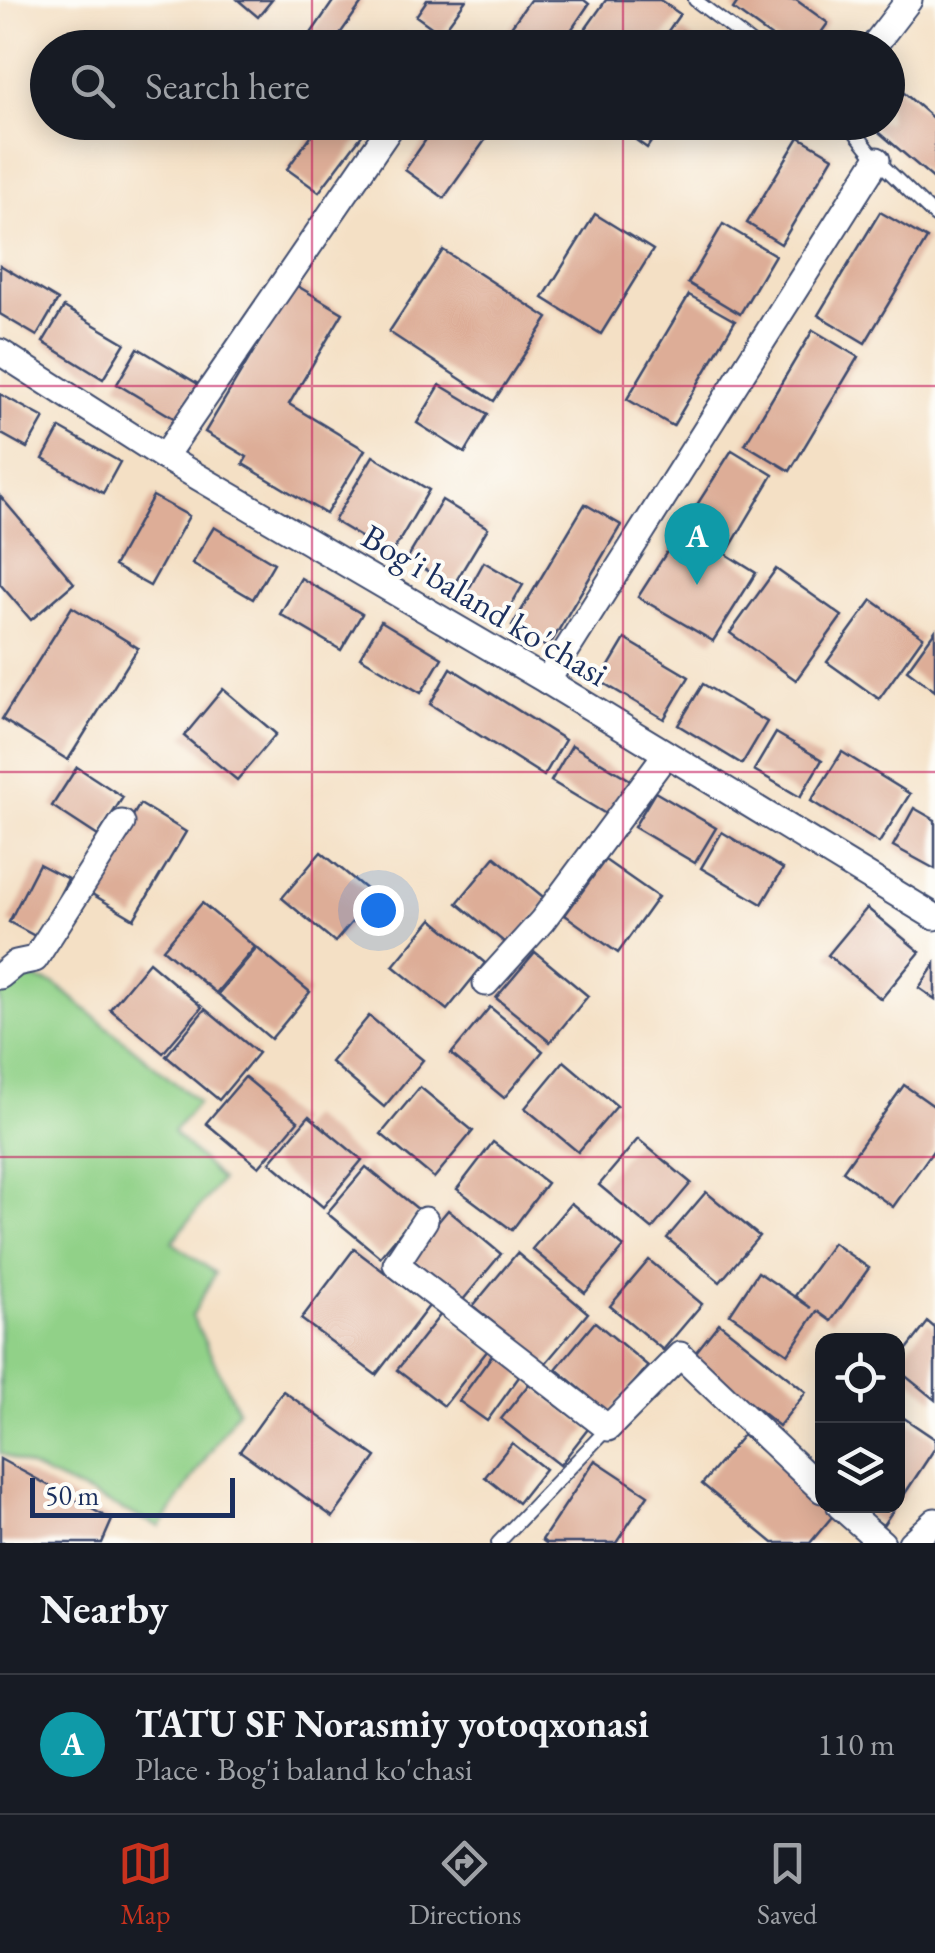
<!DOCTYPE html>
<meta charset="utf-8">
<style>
:root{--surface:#171b24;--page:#242831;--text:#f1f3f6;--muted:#9ea1a6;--line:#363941;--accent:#c8321e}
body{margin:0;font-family:"EB Garamond",serif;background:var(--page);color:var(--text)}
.controls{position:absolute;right:30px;bottom:30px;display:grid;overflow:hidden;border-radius:20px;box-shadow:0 5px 25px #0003}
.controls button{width:90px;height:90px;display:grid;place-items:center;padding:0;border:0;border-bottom:2px solid var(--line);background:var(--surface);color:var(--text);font:50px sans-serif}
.scale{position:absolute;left:30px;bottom:25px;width:205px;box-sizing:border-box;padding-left:10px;border:5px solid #1b2f5e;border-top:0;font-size:28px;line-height:35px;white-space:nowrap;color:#1b2f5e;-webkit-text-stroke:8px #fdfcf7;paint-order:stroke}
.you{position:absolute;left:378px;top:910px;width:35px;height:35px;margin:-25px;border:8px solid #fff;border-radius:50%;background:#1a73e8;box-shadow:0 0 0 15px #1a73e833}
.badge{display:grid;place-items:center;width:65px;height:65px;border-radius:50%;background:var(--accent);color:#fff;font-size:32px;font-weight:700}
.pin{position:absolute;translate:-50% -82px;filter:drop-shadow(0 2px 5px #0008)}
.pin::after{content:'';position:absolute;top:52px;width:35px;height:30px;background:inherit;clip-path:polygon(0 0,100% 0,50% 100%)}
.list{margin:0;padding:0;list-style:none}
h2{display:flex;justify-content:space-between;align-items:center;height:130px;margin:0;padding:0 40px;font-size:42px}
h2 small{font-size:32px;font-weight:400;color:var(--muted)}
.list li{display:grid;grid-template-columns:65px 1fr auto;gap:30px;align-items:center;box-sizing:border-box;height:140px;padding:0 40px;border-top:2px solid var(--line)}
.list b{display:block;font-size:38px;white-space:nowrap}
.list p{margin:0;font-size:32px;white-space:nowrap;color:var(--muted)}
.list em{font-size:32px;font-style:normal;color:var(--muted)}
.icon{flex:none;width:55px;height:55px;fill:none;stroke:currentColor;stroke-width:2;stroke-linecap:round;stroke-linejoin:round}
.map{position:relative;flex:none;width:935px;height:1543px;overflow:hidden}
.search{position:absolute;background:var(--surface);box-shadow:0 5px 25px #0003;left:30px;right:30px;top:30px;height:110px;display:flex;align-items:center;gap:25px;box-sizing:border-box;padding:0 35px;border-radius:55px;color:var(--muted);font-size:38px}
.sheet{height:270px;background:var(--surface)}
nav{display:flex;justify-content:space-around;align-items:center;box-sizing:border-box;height:140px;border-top:2px solid var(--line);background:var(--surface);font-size:28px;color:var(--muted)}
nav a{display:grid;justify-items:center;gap:5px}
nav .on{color:var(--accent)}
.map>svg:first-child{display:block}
.green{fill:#91d188;stroke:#568073;stroke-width:2.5}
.building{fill:#ddad97}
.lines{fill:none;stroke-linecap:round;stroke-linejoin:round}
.lane-casing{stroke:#3c4a6d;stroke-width:16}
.street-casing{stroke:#3c4a6d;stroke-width:29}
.lane{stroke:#fff;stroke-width:12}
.street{stroke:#fff;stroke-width:25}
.grid{fill:none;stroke:#c2185b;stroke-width:2.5;stroke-opacity:0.55}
.labels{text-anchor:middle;stroke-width:8;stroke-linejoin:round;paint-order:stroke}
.street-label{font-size:35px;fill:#1b2f5e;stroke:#fdfcf7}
</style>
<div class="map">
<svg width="935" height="1543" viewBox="0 0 935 1543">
<rect width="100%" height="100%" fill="#fdfcf7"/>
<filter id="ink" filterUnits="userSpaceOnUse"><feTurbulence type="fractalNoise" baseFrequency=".01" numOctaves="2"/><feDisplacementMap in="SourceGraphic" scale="20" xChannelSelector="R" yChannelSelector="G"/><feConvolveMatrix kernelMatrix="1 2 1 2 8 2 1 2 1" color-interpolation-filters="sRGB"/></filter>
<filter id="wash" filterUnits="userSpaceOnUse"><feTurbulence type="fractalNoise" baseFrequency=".0048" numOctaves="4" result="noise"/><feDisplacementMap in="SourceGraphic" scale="40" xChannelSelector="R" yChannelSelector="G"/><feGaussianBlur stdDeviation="2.25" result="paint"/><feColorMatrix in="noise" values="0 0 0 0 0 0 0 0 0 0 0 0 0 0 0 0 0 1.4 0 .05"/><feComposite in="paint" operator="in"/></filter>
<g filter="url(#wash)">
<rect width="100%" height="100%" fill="#f4e0c5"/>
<!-- green -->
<path class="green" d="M 19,975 L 55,984 L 198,1102 L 173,1132 L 221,1180 L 172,1242 L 215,1273 L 192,1316 L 238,1410 L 160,1527 L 0,1453 L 0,992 Z"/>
<g id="blocks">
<!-- building -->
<g class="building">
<path d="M 238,0 L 272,0 L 258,17 Z"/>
<path d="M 334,0 L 364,0 L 330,48 L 301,48 Z"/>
<path d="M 427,0 L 466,0 L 441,34 L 416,16 Z"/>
<path d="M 530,0 L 584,0 L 589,4 L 559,48 L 532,48 L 508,31 Z"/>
<path d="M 606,0 L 660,0 L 680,14 L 656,48 L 572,48 Z"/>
<path d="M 739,0 L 796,0 L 828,23 L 810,48 L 787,48 L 733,9 Z"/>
<path d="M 682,31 L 705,48 L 670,48 Z"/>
<path d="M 402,32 L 424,48 L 391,48 Z"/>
<path d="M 888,79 L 935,120 L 935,180 L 867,122 L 888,122 Z"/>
<path d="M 321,122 L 372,122 L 319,192 L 287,169 Z"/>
<path d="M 438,122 L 484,122 L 493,129 L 444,198 L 405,170 Z"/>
<path d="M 617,122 L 664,122 L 647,148 L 615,125 Z"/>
<path d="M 799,137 L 833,157 L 781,244 L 747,223 Z"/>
<path d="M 880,212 L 927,239 L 865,343 L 818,315 Z"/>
<path d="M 595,214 L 653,250 L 601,334 L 543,298 Z"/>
<path d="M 723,224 L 775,255 L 740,314 L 688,283 Z"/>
<path d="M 443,250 L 548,318 L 494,401 L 389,332 Z"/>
<path d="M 0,265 L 58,300 L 37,336 L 0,314 Z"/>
<path d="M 294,284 L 343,313 L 289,404 L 365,450 L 326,514 L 243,464 L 247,457 L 205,432 Z"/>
<path d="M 689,295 L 735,321 L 673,426 L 627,399 Z"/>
<path d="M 64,307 L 125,343 L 103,379 L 43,342 Z"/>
<path d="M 813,330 L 858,357 L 790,471 L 745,444 Z"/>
<path d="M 138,348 L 198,384 L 177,420 L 117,384 Z"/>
<path d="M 440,385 L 488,414 L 465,453 L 417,423 Z"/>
<path d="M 0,394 L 44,418 L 27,448 L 0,433 Z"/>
<path d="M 60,428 L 120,462 L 103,493 L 43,459 Z"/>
<path d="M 732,450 L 773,475 L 726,554 L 756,573 L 713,641 L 638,597 Z"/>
<path d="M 373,456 L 429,490 L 391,555 L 334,521 Z"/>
<path d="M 0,496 L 74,583 L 31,620 L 0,584 Z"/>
<path d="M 153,496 L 189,516 L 150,586 L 114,566 Z"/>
<path d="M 442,500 L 488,528 L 453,586 L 407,559 Z"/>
<path d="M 585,504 L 621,525 L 548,648 L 512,626 Z"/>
<path d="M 214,527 L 274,563 L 253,599 L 192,563 Z"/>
<path d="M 484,562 L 523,585 L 504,617 L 466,594 Z"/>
<path d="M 776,569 L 842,616 L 796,680 L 730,633 Z"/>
<path d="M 301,578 L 362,614 L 341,650 L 280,614 Z"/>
<path d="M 872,600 L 923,637 L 879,699 L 827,662 Z"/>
<path d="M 72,607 L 138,648 L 68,760 L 2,719 Z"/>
<path d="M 381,621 L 442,658 L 421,693 L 360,657 Z"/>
<path d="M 935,631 L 935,691 L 907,670 Z"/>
<path d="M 625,639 L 689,677 L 664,719 L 600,681 Z"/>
<path d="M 451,668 L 565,740 L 544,776 L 430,704 Z"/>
<path d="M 703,684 L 767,722 L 742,764 L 678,725 Z"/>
<path d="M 223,689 L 276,734 L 237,780 L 184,736 Z"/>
<path d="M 776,733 L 822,760 L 800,797 L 754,770 Z"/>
<path d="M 572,745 L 632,781 L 611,817 L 551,781 Z"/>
<path d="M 842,752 L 910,794 L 879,843 L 811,801 Z"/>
<path d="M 77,767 L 123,797 L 98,836 L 52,806 Z"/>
<path d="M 655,792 L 716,828 L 695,863 L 634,827 Z"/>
<path d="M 140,804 L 186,832 L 134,919 L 87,891 Z"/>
<path d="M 914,808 L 935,820 L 935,869 L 893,846 Z"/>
<path d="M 722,832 L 783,869 L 762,904 L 701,868 Z"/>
<path d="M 321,852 L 374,896 L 335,942 L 282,898 Z"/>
<path d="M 495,857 L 548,901 L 510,947 L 457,903 Z"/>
<path d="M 605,860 L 658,897 L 618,953 L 565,915 Z"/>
<path d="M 39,864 L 68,879 L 37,937 L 9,922 Z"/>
<path d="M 202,903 L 255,947 L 216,993 L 163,949 Z"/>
<path d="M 867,908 L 920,952 L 881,999 L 828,955 Z"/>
<path d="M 432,919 L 485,963 L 447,1010 L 393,966 Z"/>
<path d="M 257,948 L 310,992 L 271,1039 L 218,994 Z"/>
<path d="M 535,952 L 588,996 L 550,1042 L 496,998 Z"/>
<path d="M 149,962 L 202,1007 L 163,1053 L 110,1009 Z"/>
<path d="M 935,964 L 935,999 L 919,988 Z"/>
<path d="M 490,1007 L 543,1051 L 504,1098 L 451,1054 Z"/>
<path d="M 205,1009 L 258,1053 L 219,1100 L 166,1056 Z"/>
<path d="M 369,1016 L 423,1060 L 384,1107 L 331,1062 Z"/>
<path d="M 564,1061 L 617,1106 L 578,1152 L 525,1108 Z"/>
<path d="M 245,1077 L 298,1121 L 259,1167 L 206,1123 Z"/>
<path d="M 904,1085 L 935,1107 L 935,1148 L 893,1207 L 843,1171 Z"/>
<path d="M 420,1087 L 473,1131 L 434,1178 L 381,1134 Z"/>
<path d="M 309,1116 L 362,1160 L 323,1207 L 270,1162 Z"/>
<path d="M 638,1139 L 691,1183 L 652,1229 L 599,1185 Z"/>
<path d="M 493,1142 L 547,1183 L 512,1230 L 457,1189 Z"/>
<path d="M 366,1167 L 419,1210 L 380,1257 L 327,1213 Z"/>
<path d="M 706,1192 L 759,1236 L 720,1282 L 667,1238 Z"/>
<path d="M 571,1203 L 624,1247 L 585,1293 L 532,1249 Z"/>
<path d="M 448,1210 L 501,1254 L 462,1301 L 409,1257 Z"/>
<path d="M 833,1243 L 869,1268 L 831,1321 L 817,1311 L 788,1354 L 730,1314 L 758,1272 L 811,1308 L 795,1296 Z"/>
<path d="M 354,1249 L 429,1306 L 376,1375 L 301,1319 Z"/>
<path d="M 517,1253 L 588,1313 L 544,1365 L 473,1306 Z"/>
<path d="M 649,1260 L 702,1304 L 663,1350 L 610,1306 Z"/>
<path d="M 441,1314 L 488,1350 L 444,1406 L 397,1370 Z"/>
<path d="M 595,1322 L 648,1366 L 609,1413 L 556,1369 Z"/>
<path d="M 928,1322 L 935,1328 L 935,1400 L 898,1370 L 898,1361 Z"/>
<path d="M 719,1323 L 806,1392 L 779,1426 L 692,1357 Z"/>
<path d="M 496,1350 L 524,1370 L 487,1421 L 459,1401 Z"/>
<path d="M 529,1384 L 588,1429 L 560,1465 L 501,1419 Z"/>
<path d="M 283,1391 L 376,1457 L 333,1517 L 240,1451 Z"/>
<path d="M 898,1414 L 935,1439 L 935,1448 L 898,1504 Z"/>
<path d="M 743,1435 L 836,1512 L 810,1543 L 773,1543 L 702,1484 Z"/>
<path d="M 512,1443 L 545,1469 L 518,1503 L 485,1477 Z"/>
<path d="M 0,1459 L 112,1520 L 102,1543 L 0,1543 Z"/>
<path d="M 595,1460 L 648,1495 L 616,1543 L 546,1543 L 542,1540 Z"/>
<path d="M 853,1506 L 896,1506 L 883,1525 Z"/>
</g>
</g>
</g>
<g filter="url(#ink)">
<use href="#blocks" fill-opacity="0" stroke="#3c4a6d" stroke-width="2.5"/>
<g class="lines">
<defs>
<g id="lane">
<path d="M 695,0 L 758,48"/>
<path d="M 847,122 L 877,160 L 935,216"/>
<path d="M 498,1543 L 608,1428"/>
</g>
<g id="street">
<path d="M 872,48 L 909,0"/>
<path d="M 0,352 L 164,457 L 547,681 L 935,917"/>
<path d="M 164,457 L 394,122"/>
<path d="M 547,681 L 877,160"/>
<path d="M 0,976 L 16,963 L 35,959 L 122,823"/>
<path d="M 486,983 L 542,921 L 666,754"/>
<path d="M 425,1220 L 396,1264 L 608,1428 L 680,1355 L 822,1490"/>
<path d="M 840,1506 L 882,1543"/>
<path d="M 911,1543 L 935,1521"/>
</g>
</defs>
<!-- lane casing -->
<use href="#lane" class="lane-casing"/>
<!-- street casing -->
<use href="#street" class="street-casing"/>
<!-- lane -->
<use href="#lane" class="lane"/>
<!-- street -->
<use href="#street" class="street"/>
</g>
</g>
<!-- grid -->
<path class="grid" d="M 312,0 L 312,48M 623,0 L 623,48M 312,122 L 312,1543M 623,122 L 623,1543M 0,386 L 935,386M 0,772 L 935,772M 0,1157 L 935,1157"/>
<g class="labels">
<!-- street labels -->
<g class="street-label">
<text transform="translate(485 605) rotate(31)" y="12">Bog'i baland ko'chasi</text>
</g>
</g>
</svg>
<div class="controls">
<button><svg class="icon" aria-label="locate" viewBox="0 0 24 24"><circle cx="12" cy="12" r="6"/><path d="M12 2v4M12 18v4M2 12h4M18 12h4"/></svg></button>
<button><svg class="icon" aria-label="layers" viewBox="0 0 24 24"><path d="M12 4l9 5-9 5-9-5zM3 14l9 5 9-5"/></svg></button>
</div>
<div class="scale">50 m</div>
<div class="you"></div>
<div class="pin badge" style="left:697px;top:585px;background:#0f9aa8">A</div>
<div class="search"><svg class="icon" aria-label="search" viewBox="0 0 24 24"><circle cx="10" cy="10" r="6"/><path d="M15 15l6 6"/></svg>Search here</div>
</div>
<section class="sheet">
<h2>Nearby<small></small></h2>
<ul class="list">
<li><span class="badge" style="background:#0f9aa8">A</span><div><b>TATU SF Norasmiy yotoqxonasi</b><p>Place · Bog'i baland ko'chasi</p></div><em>110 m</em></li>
</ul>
</section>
<nav>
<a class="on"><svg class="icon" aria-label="map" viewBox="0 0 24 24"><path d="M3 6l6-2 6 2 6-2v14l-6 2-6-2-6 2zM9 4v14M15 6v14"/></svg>Map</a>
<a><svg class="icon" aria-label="directions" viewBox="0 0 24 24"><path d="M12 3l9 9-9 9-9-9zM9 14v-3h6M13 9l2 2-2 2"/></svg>Directions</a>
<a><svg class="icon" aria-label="saved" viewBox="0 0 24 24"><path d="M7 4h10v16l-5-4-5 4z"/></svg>Saved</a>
</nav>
